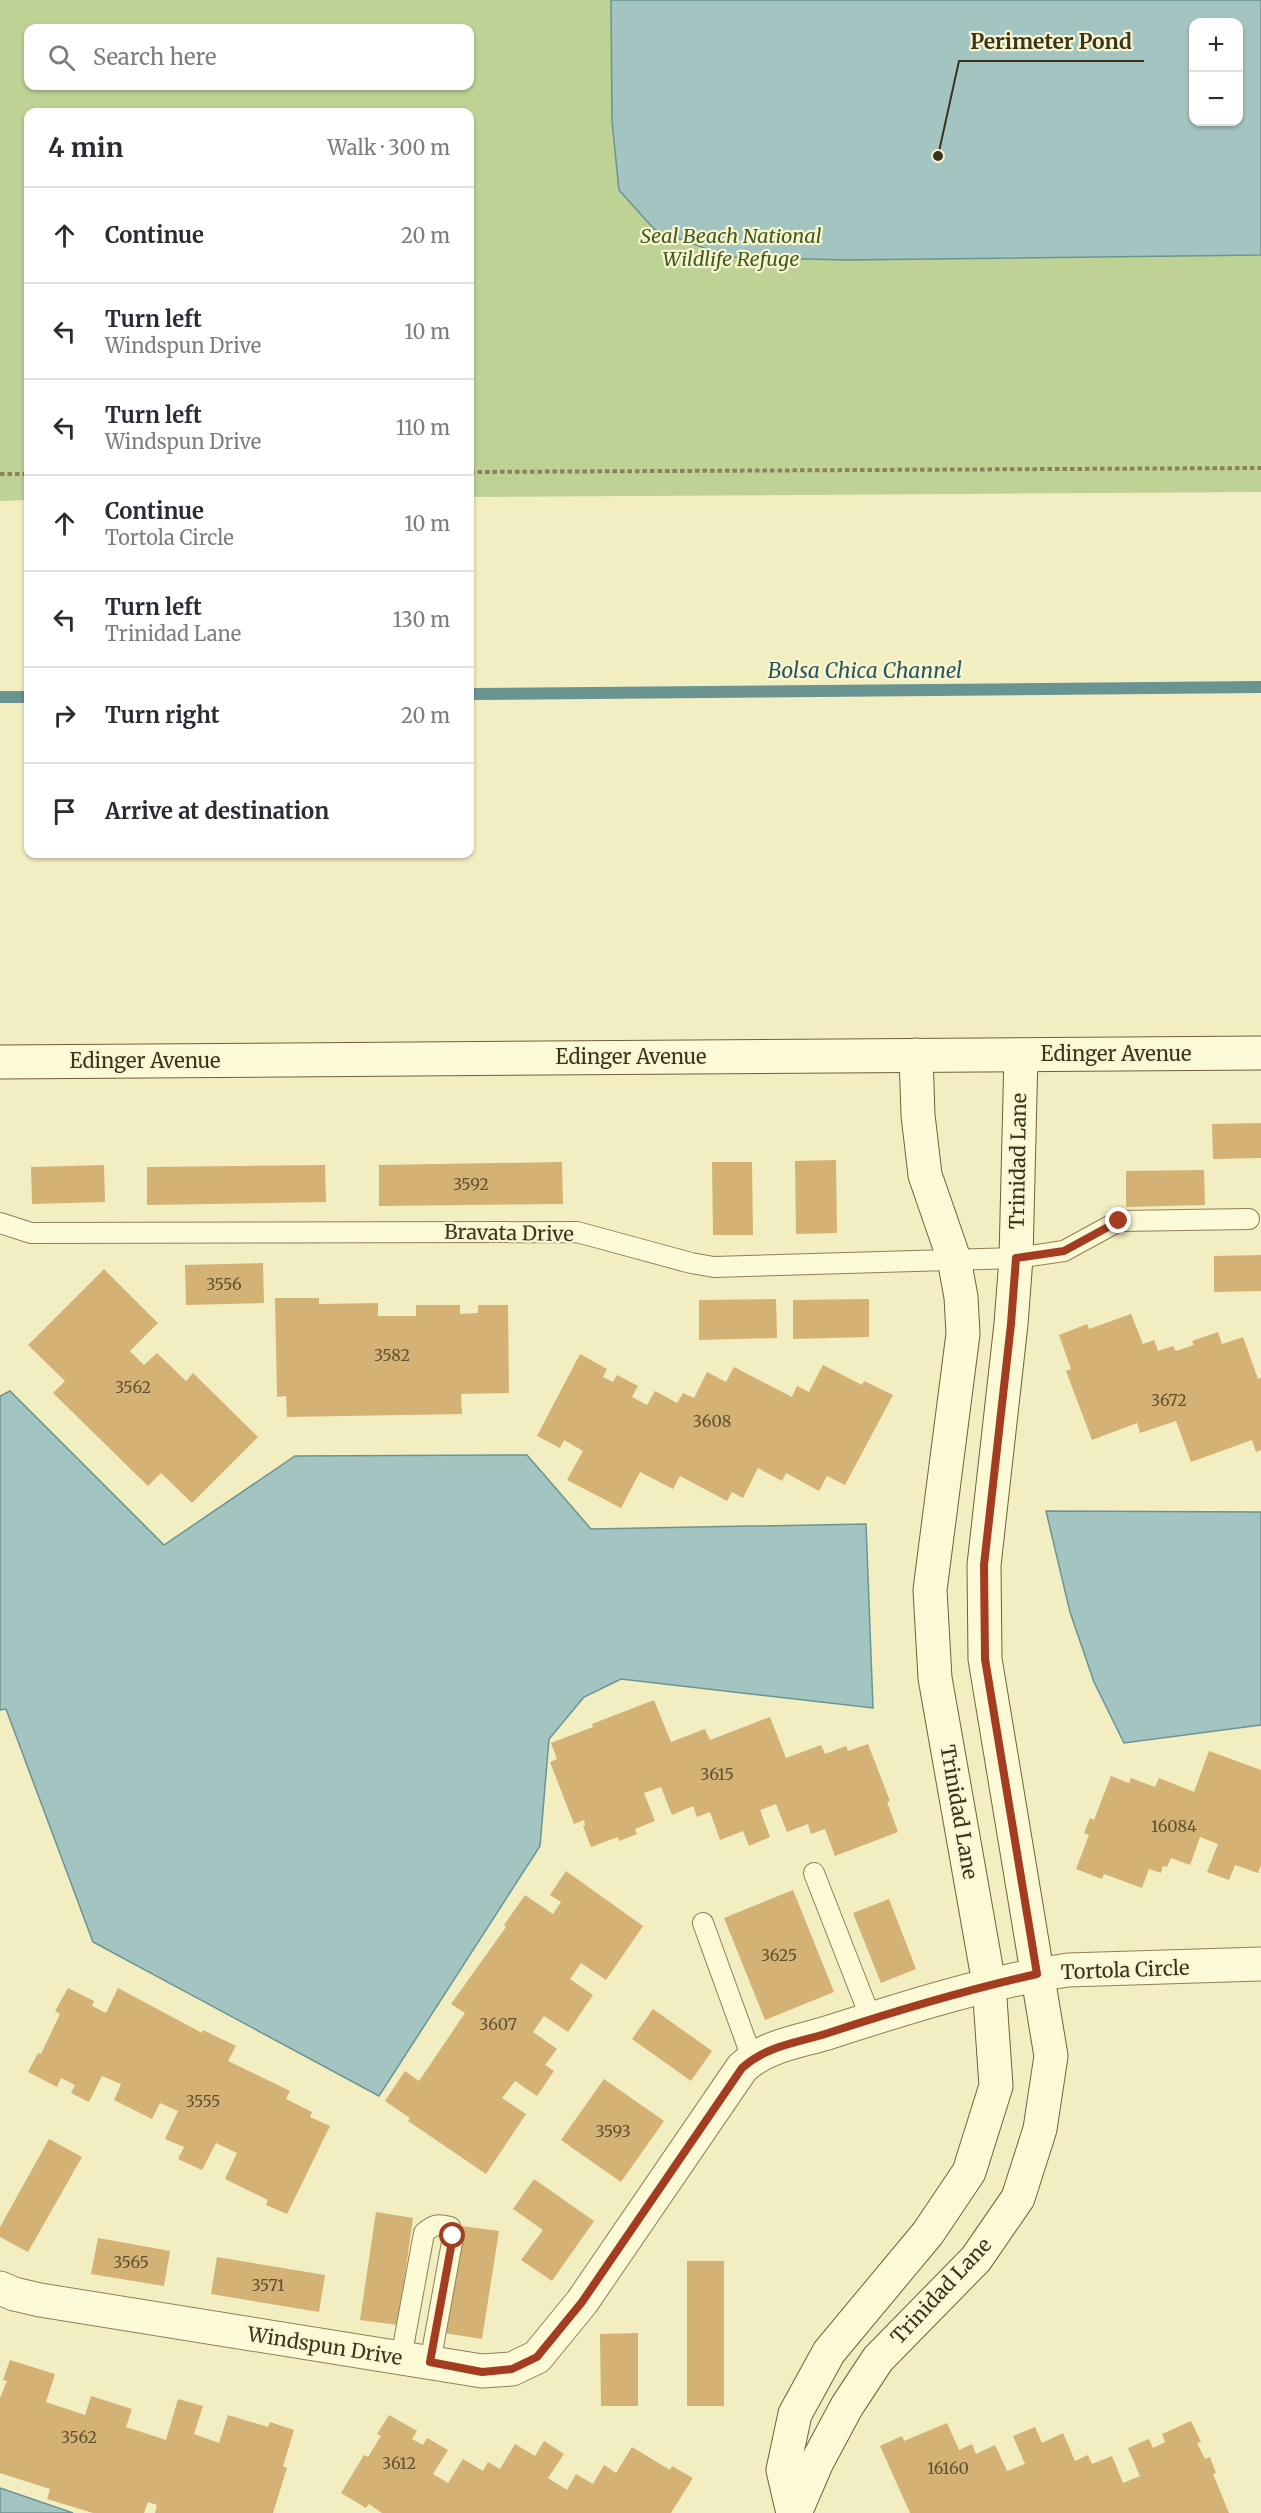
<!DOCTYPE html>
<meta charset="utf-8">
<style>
:root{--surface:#fff;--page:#f2f2f3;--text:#2b2b33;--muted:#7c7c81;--line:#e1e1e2}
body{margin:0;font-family:Merriweather,serif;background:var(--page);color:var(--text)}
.controls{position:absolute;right:18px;top:18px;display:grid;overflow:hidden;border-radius:12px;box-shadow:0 2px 4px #0004}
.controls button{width:54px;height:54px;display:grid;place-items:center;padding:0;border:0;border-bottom:2px solid var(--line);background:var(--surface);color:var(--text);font:30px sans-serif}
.stop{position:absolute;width:18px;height:18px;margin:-14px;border:4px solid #a33c21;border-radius:50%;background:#fff}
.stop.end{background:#a33c21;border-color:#fff;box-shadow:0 2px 6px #0008}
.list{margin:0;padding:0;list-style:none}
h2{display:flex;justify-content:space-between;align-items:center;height:78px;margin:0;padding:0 24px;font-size:26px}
h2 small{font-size:20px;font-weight:400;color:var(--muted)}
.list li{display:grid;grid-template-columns:39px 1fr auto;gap:18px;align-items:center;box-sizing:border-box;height:96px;padding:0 24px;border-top:2px solid var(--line)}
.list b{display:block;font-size:22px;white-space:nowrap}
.list p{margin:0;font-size:20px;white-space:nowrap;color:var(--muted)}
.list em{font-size:20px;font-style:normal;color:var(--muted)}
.icon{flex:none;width:33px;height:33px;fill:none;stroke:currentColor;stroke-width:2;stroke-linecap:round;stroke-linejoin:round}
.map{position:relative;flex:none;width:1261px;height:2513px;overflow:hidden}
.search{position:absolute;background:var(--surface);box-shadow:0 2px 4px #0004;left:24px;top:24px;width:450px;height:66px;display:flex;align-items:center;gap:15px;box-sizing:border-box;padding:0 21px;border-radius:12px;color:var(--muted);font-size:22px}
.panel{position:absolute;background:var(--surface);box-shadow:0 2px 4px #0004;left:24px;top:108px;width:450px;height:750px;border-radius:12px}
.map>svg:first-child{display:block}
.green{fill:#bdd294;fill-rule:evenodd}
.water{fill:#a4c4c2;stroke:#6a9492;stroke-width:1.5;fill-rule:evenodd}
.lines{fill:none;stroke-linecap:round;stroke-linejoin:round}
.stream{stroke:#6a9492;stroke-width:12}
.building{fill:#d4b174}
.lane-casing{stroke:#8e8057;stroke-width:22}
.street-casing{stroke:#8e8057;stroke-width:35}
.secondary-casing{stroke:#70613a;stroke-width:35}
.path{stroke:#8e8057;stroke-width:4;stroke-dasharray:4.5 3;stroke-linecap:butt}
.lane{stroke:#fcf9d6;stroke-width:20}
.street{stroke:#fcf9d6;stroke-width:33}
.secondary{stroke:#fcf9d6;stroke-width:33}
.route{stroke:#a33c21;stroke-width:8}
.labels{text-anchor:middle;stroke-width:4.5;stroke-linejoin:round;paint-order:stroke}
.number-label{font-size:16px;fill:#625232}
.park-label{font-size:20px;font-style:italic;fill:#405b21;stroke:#f9f6d2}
.street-label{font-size:20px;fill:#3c331c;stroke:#f9f6d2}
.water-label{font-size:21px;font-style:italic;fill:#2a565d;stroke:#f9f6d2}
.leader{fill:none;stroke:#3c331c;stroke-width:2}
.callout-dot{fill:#3c331c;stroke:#f9f6d2;stroke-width:2}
.callout-label{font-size:21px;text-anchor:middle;font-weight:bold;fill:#3c331c;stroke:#f9f6d2;stroke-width:4.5;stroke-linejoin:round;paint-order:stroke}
</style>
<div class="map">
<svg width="1261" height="2513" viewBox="0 0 1261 2513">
<rect width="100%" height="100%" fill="#f2eec1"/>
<!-- green -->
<path class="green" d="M 0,0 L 1261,0 L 1261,492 L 470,497 L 470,112 L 28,112 L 28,500 L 0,501 ZM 1194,22 L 1238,22 L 1238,122 L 1194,122 ZM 28,28 L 470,28 L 470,86 L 28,86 Z"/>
<!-- water -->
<g class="water">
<path d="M 611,0 L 1261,0 L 1261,255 L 846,260 L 728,257 L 654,229 L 619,190 L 612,121 ZM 1238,22 L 1238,122 L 1194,122 L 1194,22 Z"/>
<path d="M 10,1391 L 164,1545 L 295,1456 L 527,1455 L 591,1529 L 866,1524 L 873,1708 L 621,1679 L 584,1697 L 549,1739 L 540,1846 L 379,2096 L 93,1942 L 6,1709 L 0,1710 L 0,1396 Z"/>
<path d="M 1046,1511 L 1261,1512 L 1261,1725 L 1124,1743 L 1094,1682 L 1070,1612 Z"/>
<path d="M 0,2488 L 73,2513 L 0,2513 Z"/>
</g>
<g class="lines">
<!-- stream -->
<g class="stream">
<path d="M 470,694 L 1261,687"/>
<path d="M 0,697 L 28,697"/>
</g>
</g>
<!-- building -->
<g class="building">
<path d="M 1261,1123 L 1261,1158 L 1213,1159 L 1212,1124 Z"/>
<path d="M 836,1160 L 837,1233 L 796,1234 L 795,1161 Z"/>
<path d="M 562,1162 L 563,1204 L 379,1206 L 379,1165 Z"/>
<path d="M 712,1162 L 752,1162 L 753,1235 L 713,1235 Z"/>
<path d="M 104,1165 L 105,1202 L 32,1204 L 31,1167 Z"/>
<path d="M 325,1165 L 326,1202 L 147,1205 L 147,1167 Z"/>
<path d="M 1204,1170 L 1205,1205 L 1126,1207 L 1126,1171 Z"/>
<path d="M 1261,1255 L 1261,1291 L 1214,1292 L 1214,1256 Z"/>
<path d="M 263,1263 L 264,1303 L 186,1305 L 185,1265 Z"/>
<path d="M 104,1269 L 158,1323 L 130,1351 L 144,1365 L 157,1353 L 186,1381 L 193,1373 L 258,1437 L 192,1503 L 161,1473 L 148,1486 L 53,1393 L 65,1381 L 28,1345 Z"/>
<path d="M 275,1298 L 319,1298 L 319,1304 L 378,1303 L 378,1316 L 416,1316 L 416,1305 L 460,1305 L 460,1314 L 478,1313 L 478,1305 L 508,1305 L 509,1393 L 461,1394 L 462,1414 L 287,1417 L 286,1396 L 277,1397 Z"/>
<path d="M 776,1299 L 777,1338 L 699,1340 L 699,1300 Z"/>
<path d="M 869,1299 L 869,1337 L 793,1339 L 793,1300 Z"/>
<path d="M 1131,1314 L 1143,1344 L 1154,1340 L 1158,1351 L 1173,1346 L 1176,1351 L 1194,1345 L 1192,1341 L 1218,1332 L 1222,1344 L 1243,1337 L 1258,1379 L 1261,1377 L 1261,1450 L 1256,1452 L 1252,1440 L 1191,1462 L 1176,1421 L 1140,1433 L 1137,1423 L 1092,1440 L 1066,1371 L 1071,1369 L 1059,1335 L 1087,1324 L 1089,1329 Z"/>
<path d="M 580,1354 L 607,1369 L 603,1377 L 613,1382 L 617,1375 L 638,1386 L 632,1397 L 647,1405 L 655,1391 L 677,1403 L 683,1393 L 694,1398 L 707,1372 L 726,1382 L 734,1367 L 792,1397 L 797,1386 L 809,1392 L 823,1365 L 862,1385 L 864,1381 L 893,1395 L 845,1485 L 827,1476 L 819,1491 L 786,1473 L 782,1481 L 758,1468 L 743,1498 L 732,1492 L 727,1501 L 680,1476 L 673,1489 L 640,1472 L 621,1508 L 567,1480 L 583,1451 L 564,1440 L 560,1448 L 537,1436 Z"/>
<path d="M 654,1700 L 671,1742 L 705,1729 L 710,1740 L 770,1717 L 786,1758 L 821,1745 L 825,1754 L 846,1746 L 848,1751 L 868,1744 L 890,1801 L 887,1802 L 898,1832 L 835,1856 L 825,1829 L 811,1834 L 808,1824 L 787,1832 L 776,1804 L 760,1810 L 770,1837 L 749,1846 L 743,1831 L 720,1840 L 710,1812 L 697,1817 L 693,1806 L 672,1815 L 661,1787 L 644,1793 L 655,1821 L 635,1829 L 637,1834 L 619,1841 L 618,1837 L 591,1847 L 583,1826 L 585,1825 L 584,1820 L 574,1824 L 550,1762 L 557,1759 L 551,1743 L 593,1727 L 592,1724 Z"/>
<path d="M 1209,1751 L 1261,1770 L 1261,1865 L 1258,1873 L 1235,1865 L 1229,1880 L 1207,1872 L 1218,1844 L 1200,1837 L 1190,1865 L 1171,1858 L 1167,1867 L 1163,1866 L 1161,1873 L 1149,1869 L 1142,1888 L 1104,1874 L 1102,1879 L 1076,1869 L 1089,1835 L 1084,1833 L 1090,1818 L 1094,1820 L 1111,1776 L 1129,1783 L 1131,1778 L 1155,1787 L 1159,1778 L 1194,1792 Z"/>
<path d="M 566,1871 L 643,1926 L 606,1980 L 581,1963 L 570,1979 L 593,1995 L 568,2032 L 544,2016 L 533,2032 L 557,2049 L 545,2065 L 554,2071 L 537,2096 L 515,2081 L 502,2098 L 526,2114 L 486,2174 L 408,2121 L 410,2118 L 385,2101 L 405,2071 L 419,2081 L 465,2013 L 451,2004 L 506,1927 L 504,1925 L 525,1895 L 553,1914 L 561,1902 L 550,1895 Z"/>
<path d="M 793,1890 L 834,1992 L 765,2020 L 724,1918 Z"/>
<path d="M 889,1899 L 916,1969 L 881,1983 L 853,1913 Z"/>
<path d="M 68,1988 L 94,2001 L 92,2006 L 106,2013 L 118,1988 L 202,2033 L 203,2030 L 236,2046 L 228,2061 L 290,2091 L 286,2099 L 312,2112 L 310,2117 L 330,2126 L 287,2214 L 266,2205 L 268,2200 L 225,2179 L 237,2153 L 216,2143 L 202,2170 L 178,2159 L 184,2147 L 165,2139 L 178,2111 L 160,2103 L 152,2119 L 114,2100 L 121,2084 L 102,2076 L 89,2102 L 71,2093 L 75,2085 L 61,2078 L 57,2087 L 28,2072 L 38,2053 L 41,2054 L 60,2014 L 55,2011 Z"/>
<path d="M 653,2009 L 712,2051 L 691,2081 L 632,2039 Z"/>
<path d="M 604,2079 L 664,2121 L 621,2182 L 561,2140 Z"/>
<path d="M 49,2139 L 82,2157 L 28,2252 L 0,2237 L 0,2227 Z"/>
<path d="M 534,2179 L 594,2221 L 552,2281 L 521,2260 L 543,2230 L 513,2209 Z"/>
<path d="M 376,2212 L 413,2218 L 398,2325 L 360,2320 Z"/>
<path d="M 461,2226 L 499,2231 L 482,2339 L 444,2333 Z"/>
<path d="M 98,2238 L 170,2251 L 164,2286 L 91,2274 Z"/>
<path d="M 217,2257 L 325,2275 L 319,2312 L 211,2294 Z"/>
<rect x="687" y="2261" width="37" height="145"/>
<path d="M 638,2333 L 638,2406 L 601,2406 L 600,2334 Z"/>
<path d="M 10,2360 L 55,2374 L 46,2402 L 85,2415 L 91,2396 L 132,2409 L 126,2427 L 166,2440 L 178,2399 L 203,2406 L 194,2434 L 219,2443 L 228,2415 L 268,2427 L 270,2422 L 294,2430 L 283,2466 L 287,2468 L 273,2513 L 155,2513 L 157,2505 L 148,2502 L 144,2513 L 93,2513 L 47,2499 L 50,2489 L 0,2473 L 0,2398 L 7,2381 L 3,2380 Z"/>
<path d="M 389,2415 L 417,2431 L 412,2439 L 423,2445 L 427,2438 L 448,2450 L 433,2474 L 448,2483 L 463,2459 L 483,2471 L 488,2462 L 500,2469 L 515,2444 L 535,2456 L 544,2441 L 564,2454 L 548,2478 L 567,2490 L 576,2474 L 593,2484 L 604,2465 L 616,2473 L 632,2447 L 670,2470 L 672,2466 L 693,2478 L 671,2513 L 382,2513 L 369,2504 L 366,2508 L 341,2493 L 364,2455 L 368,2457 L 381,2436 L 377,2434 Z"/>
<path d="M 1191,2421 L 1201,2442 L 1197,2443 L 1205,2459 L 1210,2457 L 1216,2473 L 1213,2474 L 1229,2513 L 910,2513 L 880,2446 L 902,2436 L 904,2441 L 947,2423 L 959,2450 L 972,2444 L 976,2454 L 995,2445 L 1007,2471 L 1025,2464 L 1013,2436 L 1035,2427 L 1042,2443 L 1063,2433 L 1075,2461 L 1088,2455 L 1092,2464 L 1112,2456 L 1123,2483 L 1140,2476 L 1128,2448 L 1149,2439 L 1153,2448 L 1165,2442 L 1162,2434 Z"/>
</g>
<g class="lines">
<defs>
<g id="lane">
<path d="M 0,1223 L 31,1233 L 577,1232 L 691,1263 L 714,1267 L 1016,1258 L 1064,1251 L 1119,1221 L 1249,1219"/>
<path d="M 814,1873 L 871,2019"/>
<path d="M 703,1923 L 752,2058"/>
<path d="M 401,2358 L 424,2233 C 434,2224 438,2224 450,2227 L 453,2237 L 430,2363"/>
</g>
<path id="street" d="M 0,2288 L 14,2294 L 40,2300 L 482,2371 L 512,2369 L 537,2357 L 582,2302 L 742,2068 C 766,2045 799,2042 830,2032 C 908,2007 986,1982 1068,1970 L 1261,1964"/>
<g id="secondary">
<path d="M 0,1062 L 1261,1053"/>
<path d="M 793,2513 L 783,2470 L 795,2414 L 829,2352 L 928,2233 L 969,2172 L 996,2086 L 989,1984 L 935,1678 L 930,1590 L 963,1334 L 961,1297 L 954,1259 L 925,1175 L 918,1115 L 916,1055"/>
<path d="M 795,2513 L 817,2462 L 847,2406 L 878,2359 L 976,2259 L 1018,2198 L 1040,2129 L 1051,2056 L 985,1659 L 984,1565 L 1011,1324 L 1016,1258 L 1021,1055"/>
</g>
</defs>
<!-- lane casing -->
<use href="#lane" class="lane-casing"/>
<!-- street casing -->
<use href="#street" class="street-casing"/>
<!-- secondary casing -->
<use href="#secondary" class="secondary-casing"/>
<!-- path -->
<g class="path">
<path d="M 470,472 L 1261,468"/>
<path d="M 0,474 L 28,474"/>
</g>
<!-- lane -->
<use href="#lane" class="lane"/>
<!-- street -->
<use href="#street" class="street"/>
<!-- secondary -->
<use href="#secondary" class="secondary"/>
</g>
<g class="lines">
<!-- route -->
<path class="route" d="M 453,2236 L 430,2362 L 482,2372 L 512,2369 L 537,2357 L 582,2302 L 742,2068 C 766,2046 796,2043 825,2034 C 895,2011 965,1990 1037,1974 L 985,1659 L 984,1565 L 1011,1324 L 1016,1258 L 1064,1251 L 1119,1221"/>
</g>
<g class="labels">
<!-- number labels -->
<g class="number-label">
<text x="471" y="1190">3592</text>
<text x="224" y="1290">3556</text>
<text x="392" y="1361">3582</text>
<text x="133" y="1393">3562</text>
<text x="1169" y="1406">3672</text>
<text x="712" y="1427">3608</text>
<text x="717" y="1780">3615</text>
<text x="1174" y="1832">16084</text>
<text x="779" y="1961">3625</text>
<text x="498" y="2030">3607</text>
<text x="203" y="2107">3555</text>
<text x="613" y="2137">3593</text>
<text x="131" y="2268">3565</text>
<text x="268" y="2291">3571</text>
<text x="79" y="2443">3562</text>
<text x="399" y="2469">3612</text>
<text x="948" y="2474">16160</text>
</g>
<!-- park labels -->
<g class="park-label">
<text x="731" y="243">Seal Beach National<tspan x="731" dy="23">Wildlife Refuge</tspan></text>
</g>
<!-- street labels -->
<g class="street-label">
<text x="1116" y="1061">Edinger Avenue</text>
<text x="631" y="1064">Edinger Avenue</text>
<text x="145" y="1068">Edinger Avenue</text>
<text transform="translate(1018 1161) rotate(-89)" y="7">Trinidad Lane</text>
<text transform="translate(509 1233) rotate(1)" y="7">Bravata Drive</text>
<text transform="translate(959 1812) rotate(80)" y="7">Trinidad Lane</text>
<text transform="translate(1125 1970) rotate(-2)" y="7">Tortola Circle</text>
<text transform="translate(941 2291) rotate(-47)" y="7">Trinidad Lane</text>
<text transform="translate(325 2346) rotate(9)" y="7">Windspun Drive</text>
</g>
<!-- water labels -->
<g class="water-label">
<text x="865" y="678">Bolsa Chica Channel</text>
</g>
</g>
<!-- callouts -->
<path class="leader" d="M938 156L959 61H1144"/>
<circle class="callout-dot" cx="938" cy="156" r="6"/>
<g class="callout-label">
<text x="1051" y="49">Perimeter Pond</text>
</g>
</svg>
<div class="controls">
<button>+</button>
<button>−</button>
</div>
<div class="stop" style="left:453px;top:2236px"></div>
<div class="stop end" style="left:1119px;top:1221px"></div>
<div class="search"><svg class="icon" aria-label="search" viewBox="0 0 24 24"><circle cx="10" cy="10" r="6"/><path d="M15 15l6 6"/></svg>Search here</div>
<section class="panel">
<h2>4 min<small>Walk · 300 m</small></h2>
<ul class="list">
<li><svg class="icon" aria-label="ahead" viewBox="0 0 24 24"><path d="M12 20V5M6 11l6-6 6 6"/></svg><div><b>Continue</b></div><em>20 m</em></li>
<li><svg class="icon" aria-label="left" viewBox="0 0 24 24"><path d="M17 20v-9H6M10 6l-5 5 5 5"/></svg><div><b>Turn left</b><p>Windspun Drive</p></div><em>10 m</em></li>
<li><svg class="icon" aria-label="left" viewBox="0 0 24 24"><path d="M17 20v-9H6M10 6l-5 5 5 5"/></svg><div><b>Turn left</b><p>Windspun Drive</p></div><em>110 m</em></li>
<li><svg class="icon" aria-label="ahead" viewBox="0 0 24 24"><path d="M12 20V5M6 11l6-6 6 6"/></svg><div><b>Continue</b><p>Tortola Circle</p></div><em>10 m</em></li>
<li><svg class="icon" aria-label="left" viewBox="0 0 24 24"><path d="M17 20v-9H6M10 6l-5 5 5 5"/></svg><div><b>Turn left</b><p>Trinidad Lane</p></div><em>130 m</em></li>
<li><svg class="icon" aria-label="right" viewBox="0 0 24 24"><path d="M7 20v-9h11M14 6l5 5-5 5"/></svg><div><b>Turn right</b></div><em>20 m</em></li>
<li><svg class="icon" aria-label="arrive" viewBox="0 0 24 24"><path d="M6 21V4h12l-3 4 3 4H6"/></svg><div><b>Arrive at destination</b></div></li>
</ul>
</section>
</div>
